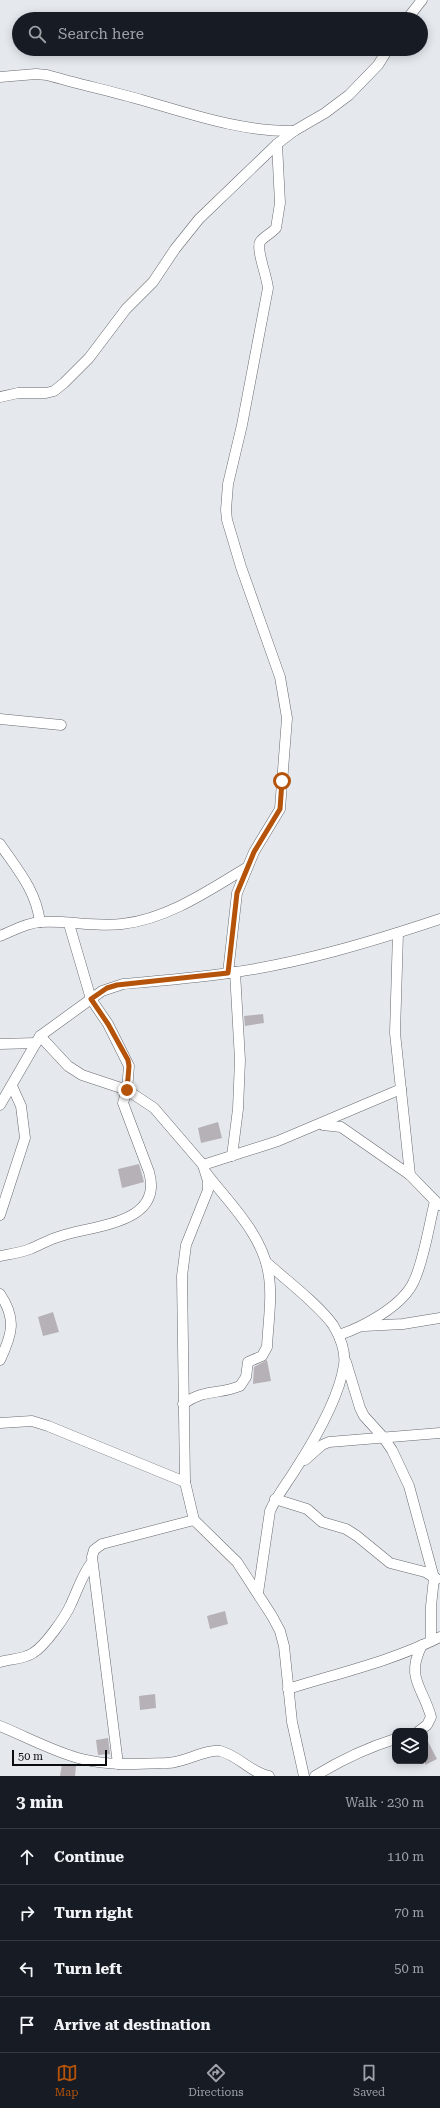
<!DOCTYPE html>
<meta charset="utf-8">
<style>
:root{--surface:#171b24;--page:#242831;--text:#f1f3f6;--muted:#9ea1a6;--line:#363941;--accent:#b45309}
body{margin:0;font-family:"Roboto Serif",serif;background:var(--page);color:var(--text)}
.controls{position:absolute;right:12px;bottom:12px;display:grid;overflow:hidden;border-radius:8px;box-shadow:0 2px 10px #0003}
.controls button{width:36px;height:36px;display:grid;place-items:center;padding:0;border:0;border-bottom:1px solid var(--line);background:var(--surface);color:var(--text);font:20px sans-serif}
.scale{position:absolute;left:12px;bottom:10px;width:95px;box-sizing:border-box;padding-left:4px;border:2px solid #0a0b0d;border-top:0;font-size:11px;line-height:14px;white-space:nowrap;color:#0a0b0d;-webkit-text-stroke:3px #e5e9ee;paint-order:stroke}
.stop{position:absolute;width:12px;height:12px;margin:-9px;border:3px solid #b45309;border-radius:50%;background:#fff}
.stop.end{background:#b45309;border-color:#fff;box-shadow:0 1px 4px #0008}
.list{margin:0;padding:0;list-style:none}
h2{display:flex;justify-content:space-between;align-items:center;height:52px;margin:0;padding:0 16px;font-size:17px}
h2 small{font-size:13px;font-weight:400;color:var(--muted)}
.list li{display:grid;grid-template-columns:26px 1fr auto;gap:12px;align-items:center;box-sizing:border-box;height:56px;padding:0 16px;border-top:1px solid var(--line)}
.list b{display:block;font-size:15px;white-space:nowrap}
.list em{font-size:13px;font-style:normal;color:var(--muted)}
.icon{flex:none;width:22px;height:22px;fill:none;stroke:currentColor;stroke-width:2;stroke-linecap:round;stroke-linejoin:round}
.map{position:relative;flex:none;width:440px;height:1776px;overflow:hidden}
.search{position:absolute;background:var(--surface);box-shadow:0 2px 10px #0003;left:12px;right:12px;top:12px;height:44px;display:flex;align-items:center;gap:10px;box-sizing:border-box;padding:0 14px;border-radius:22px;color:var(--muted);font-size:15px}
.sheet{height:276px;background:var(--surface)}
nav{display:flex;justify-content:space-around;align-items:center;box-sizing:border-box;height:56px;border-top:1px solid var(--line);background:var(--surface);font-size:11px;color:var(--muted)}
nav a{display:grid;justify-items:center;gap:2px}
nav .on{color:var(--accent)}
.map>svg:first-child{display:block}
.building{fill:#b6b1b6}
.lines{fill:none;stroke-linecap:round;stroke-linejoin:round}
.street-casing{stroke:#676a6f;stroke-width:11}
.street{stroke:#fff;stroke-width:10}
.route{stroke:#b45309;stroke-width:5}
</style>
<div class="map">
<svg width="440" height="1776" viewBox="0 0 440 1776">
<rect width="100%" height="100%" fill="#e5e9ee"/>
<!-- building -->
<g class="building">
<path d="M 263,1014 L 264,1023 L 245,1026 L 244,1016 Z"/>
<path d="M 218,1122 L 222,1138 L 201,1143 L 198,1128 Z"/>
<path d="M 139,1164 L 144,1182 L 122,1188 L 118,1169 Z"/>
<path d="M 53,1312 L 59,1332 L 43,1336 L 38,1317 Z"/>
<path d="M 267,1360 L 271,1381 L 253,1384 L 254,1367 Z"/>
<path d="M 225,1611 L 228,1624 L 210,1629 L 207,1616 Z"/>
<path d="M 155,1694 L 156,1708 L 140,1710 L 139,1696 Z"/>
<path d="M 425,1736 L 437,1759 L 425,1765 Z"/>
<path d="M 108,1738 L 110,1754 L 98,1755 L 96,1740 Z"/>
<path d="M 62,1764 L 76,1766 L 75,1776 L 60,1776 Z"/>
</g>
<g class="lines">
<defs>
<g id="street">
<path d="M 407,19 L 422,0"/>
<path d="M 0,77 L 36,74 L 47,75 C 78,84 110,91 142,100 C 191,114 242,132 294,131"/>
<path d="M 0,397 L 18,393 L 46,393 L 54,391 L 64,383 L 89,358 L 126,309 L 153,282 L 175,249 L 199,219 L 277,144 L 294,131 L 325,113 L 349,95 L 378,65 L 388,49"/>
<path d="M 0,719 L 61,725"/>
<path d="M 0,844 C 17,869 36,890 40,922"/>
<path d="M 398,933 L 395,1033 L 410,1175"/>
<path d="M 0,936 C 12,931 26,923 40,922 C 66,920 94,927 122,924 C 167,919 208,891 246,868"/>
<path d="M 228,973 L 237,893 L 254,852 L 280,809 L 287,718 L 280,677 L 241,567 L 227,520 L 226,510 L 228,484 L 242,425 L 268,288 C 267,277 256,249 260,242 C 263,237 272,233 276,228 L 280,203 L 277,144"/>
<path d="M 40,1036 L 68,1066 L 82,1075 L 127,1090 L 154,1108 L 203,1165 L 208,1181 L 208,1190 L 186,1245 L 182,1276 L 185,1482 L 194,1520 L 237,1562 L 272,1616 L 280,1631 L 284,1646 L 292,1722 L 304,1776"/>
<path d="M 0,1044 L 36,1043"/>
<path d="M 0,1105 L 40,1036 L 102,991 L 123,984 C 158,981 194,978 229,973 C 301,963 371,942 440,919"/>
<path d="M 323,1125 L 341,1127 L 410,1175 L 439,1205"/>
<path d="M 232,1156 L 238,1109 L 240,1060 L 235,972"/>
<path d="M 203,1165 L 278,1141 L 401,1089"/>
<path d="M 0,1215 L 25,1138 L 21,1106 L 12,1086"/>
<path d="M 0,1256 C 10,1254 20,1253 30,1249 C 40,1245 50,1239 61,1236 C 94,1225 164,1224 149,1172 L 123,1103 L 127,1090 L 129,1066 L 108,1024 L 91,999 L 69,924"/>
<path d="M 0,1294 C 17,1319 12,1335 0,1360"/>
<path d="M 364,1326 L 403,1324 L 440,1318"/>
<path d="M 339,1335 C 363,1327 403,1306 414,1281 C 424,1260 429,1225 435,1201"/>
<path d="M 346,1362 L 360,1408 L 364,1416 L 383,1437 L 392,1450 L 409,1486 L 434,1578 L 431,1606 L 431,1641"/>
<path d="M 183,1404 C 206,1388 219,1395 240,1386 L 246,1377 L 248,1362 L 262,1356 L 267,1347 C 268,1323 273,1295 268,1271 C 261,1233 229,1203 207,1174"/>
<path d="M 0,1423 L 32,1421 L 48,1426 L 185,1482"/>
<path d="M 305,1460 L 322,1445 L 329,1442 L 440,1433"/>
<path d="M 275,1499 L 307,1509 L 322,1522 L 346,1529 L 357,1536 L 390,1563 L 425,1572 L 437,1579"/>
<path d="M 258,1593 L 270,1511 C 277,1495 288,1482 297,1467 C 315,1439 339,1398 344,1365 C 346,1352 340,1336 333,1325 C 319,1305 285,1279 266,1262"/>
<path d="M 0,1662 C 11,1659 24,1659 33,1653 C 45,1646 66,1616 71,1604 C 78,1589 82,1575 92,1562"/>
<path d="M 288,1689 C 339,1673 392,1661 440,1637"/>
<path d="M 0,1726 C 27,1737 54,1752 82,1759 C 110,1766 139,1764 167,1763 C 184,1763 205,1749 220,1751 C 238,1755 251,1773 269,1776"/>
<path d="M 419,1731 L 427,1725 L 431,1717 C 423,1687 405,1678 422,1645"/>
<path d="M 118,1764 L 92,1557 L 94,1550 L 102,1544 L 194,1520"/>
<path d="M 315,1776 C 341,1760 366,1748 395,1739"/>
</g>
</defs>
<!-- street casing -->
<use href="#street" class="street-casing"/>
<!-- street -->
<use href="#street" class="street"/>
</g>
<g class="lines">
<!-- route -->
<path class="route" d="M 127,1090 L 129,1066 L 128,1060 L 108,1024 L 91,999 L 107,988 L 117,985 L 228,973 L 237,893 L 254,852 L 280,809 L 282,781"/>
</g>
</svg>
<div class="controls">
<button><svg class="icon" aria-label="layers" viewBox="0 0 24 24"><path d="M12 4l9 5-9 5-9-5zM3 14l9 5 9-5"/></svg></button>
</div>
<div class="scale">50 m</div>
<div class="stop" style="left:282px;top:781px"></div>
<div class="stop end" style="left:127px;top:1090px"></div>
<div class="search"><svg class="icon" aria-label="search" viewBox="0 0 24 24"><circle cx="10" cy="10" r="6"/><path d="M15 15l6 6"/></svg>Search here</div>
</div>
<section class="sheet">
<h2>3 min<small>Walk · 230 m</small></h2>
<ul class="list">
<li><svg class="icon" aria-label="ahead" viewBox="0 0 24 24"><path d="M12 20V5M6 11l6-6 6 6"/></svg><div><b>Continue</b></div><em>110 m</em></li>
<li><svg class="icon" aria-label="right" viewBox="0 0 24 24"><path d="M7 20v-9h11M14 6l5 5-5 5"/></svg><div><b>Turn right</b></div><em>70 m</em></li>
<li><svg class="icon" aria-label="left" viewBox="0 0 24 24"><path d="M17 20v-9H6M10 6l-5 5 5 5"/></svg><div><b>Turn left</b></div><em>50 m</em></li>
<li><svg class="icon" aria-label="arrive" viewBox="0 0 24 24"><path d="M6 21V4h12l-3 4 3 4H6"/></svg><div><b>Arrive at destination</b></div></li>
</ul>
</section>
<nav>
<a class="on"><svg class="icon" aria-label="map" viewBox="0 0 24 24"><path d="M3 6l6-2 6 2 6-2v14l-6 2-6-2-6 2zM9 4v14M15 6v14"/></svg>Map</a>
<a><svg class="icon" aria-label="directions" viewBox="0 0 24 24"><path d="M12 3l9 9-9 9-9-9zM9 14v-3h6M13 9l2 2-2 2"/></svg>Directions</a>
<a><svg class="icon" aria-label="saved" viewBox="0 0 24 24"><path d="M7 4h10v16l-5-4-5 4z"/></svg>Saved</a>
</nav>
